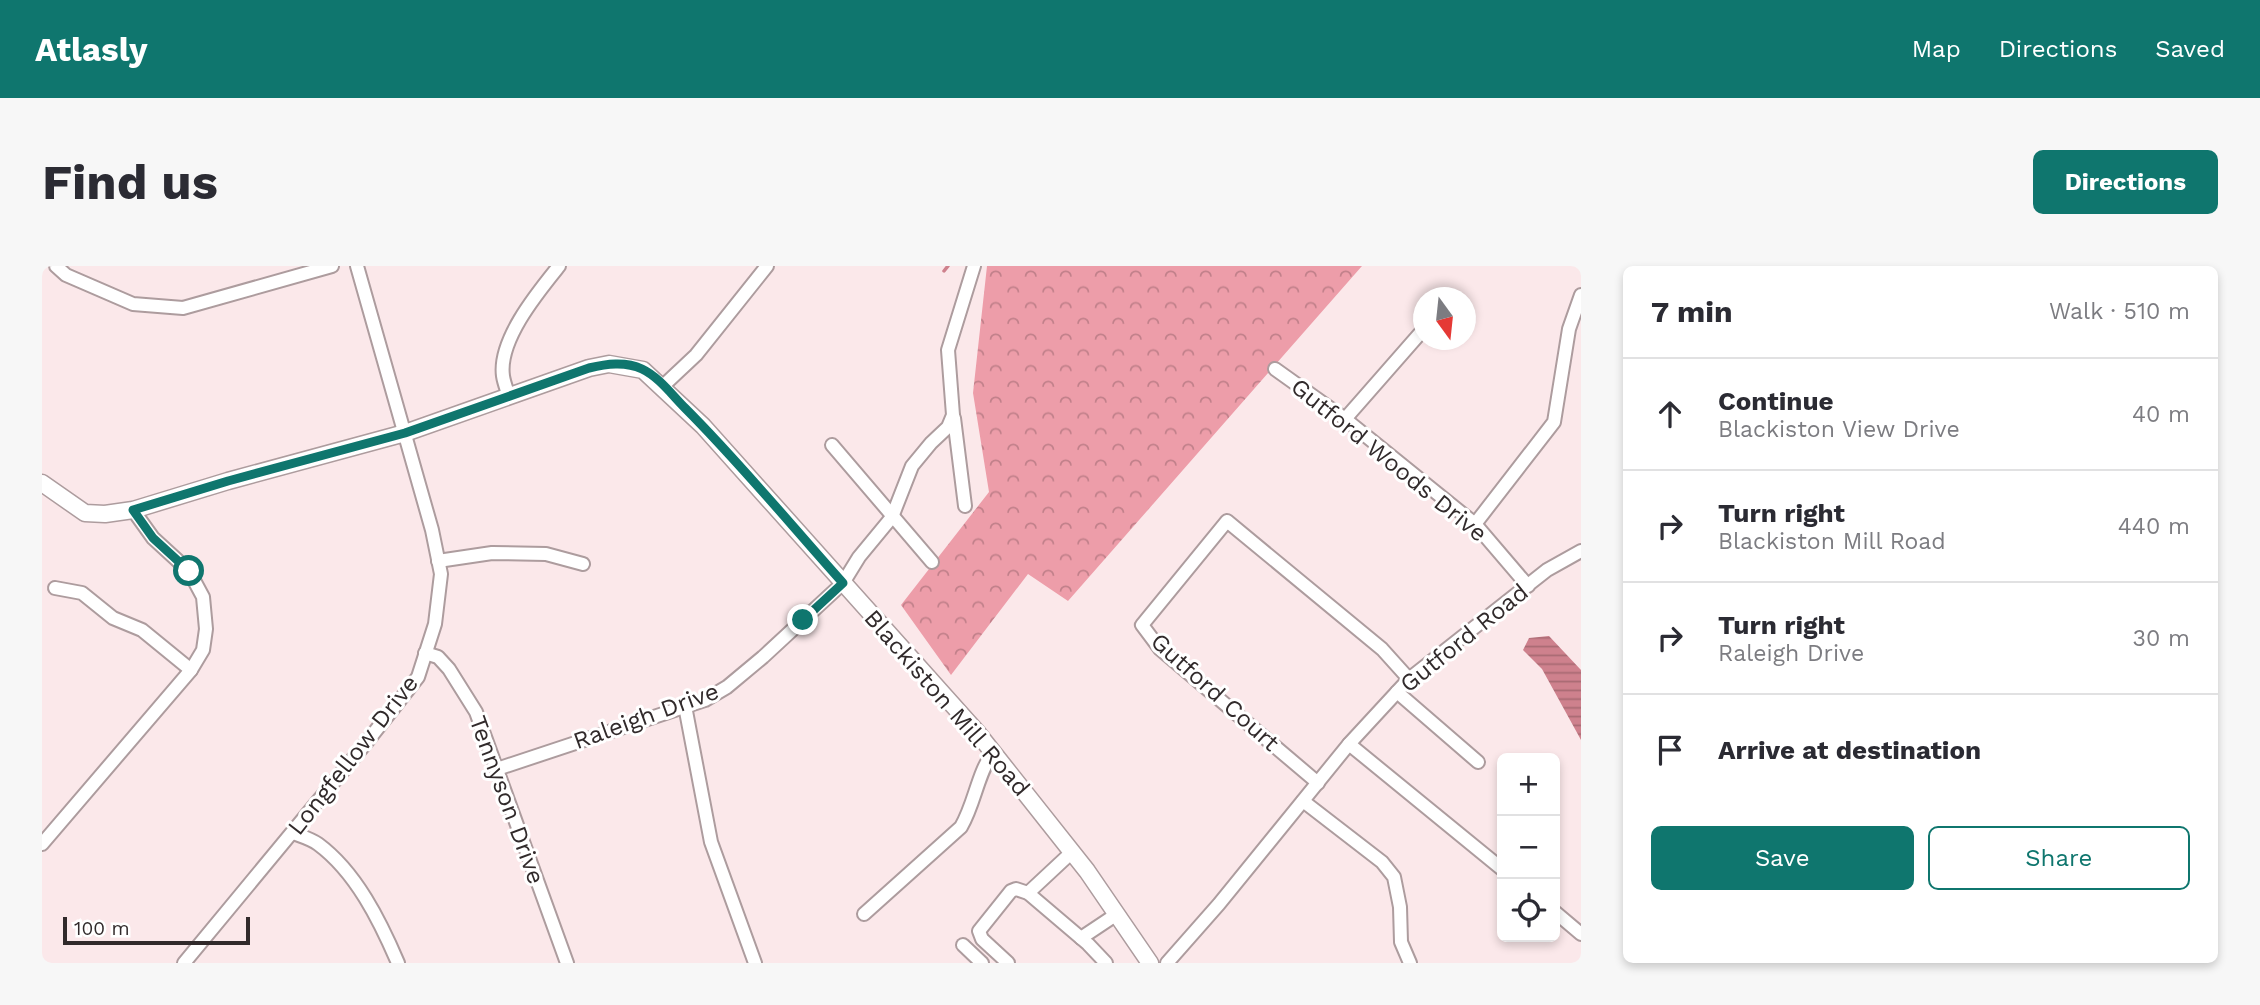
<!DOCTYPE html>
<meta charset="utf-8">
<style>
:root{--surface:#fff;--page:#f7f7f7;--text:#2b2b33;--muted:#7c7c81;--line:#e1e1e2;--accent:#0f766e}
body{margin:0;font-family:"Work Sans",sans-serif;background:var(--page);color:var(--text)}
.controls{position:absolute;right:21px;bottom:21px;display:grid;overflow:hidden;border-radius:10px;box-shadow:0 4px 10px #0003}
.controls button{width:63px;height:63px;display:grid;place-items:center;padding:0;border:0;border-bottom:2px solid var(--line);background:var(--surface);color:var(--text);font:35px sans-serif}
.compass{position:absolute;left:1371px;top:21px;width:63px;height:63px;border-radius:50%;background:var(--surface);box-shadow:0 4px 10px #0003;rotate:165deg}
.scale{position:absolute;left:21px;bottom:18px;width:187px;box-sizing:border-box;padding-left:7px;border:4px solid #312a2b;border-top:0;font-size:19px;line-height:24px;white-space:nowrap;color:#312a2b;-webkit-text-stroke:5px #fff;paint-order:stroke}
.stop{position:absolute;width:21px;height:21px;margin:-16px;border:5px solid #0f766e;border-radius:50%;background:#fff}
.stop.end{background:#0f766e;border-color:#fff;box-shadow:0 2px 7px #0008}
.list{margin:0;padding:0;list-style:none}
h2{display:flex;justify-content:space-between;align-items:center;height:91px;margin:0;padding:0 28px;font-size:30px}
h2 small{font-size:23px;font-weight:400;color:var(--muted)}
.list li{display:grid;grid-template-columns:46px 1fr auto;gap:21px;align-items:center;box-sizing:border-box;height:112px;padding:0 28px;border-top:2px solid var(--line)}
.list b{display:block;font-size:26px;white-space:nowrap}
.list p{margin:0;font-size:23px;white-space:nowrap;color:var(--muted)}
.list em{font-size:23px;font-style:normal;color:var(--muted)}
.actions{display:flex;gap:14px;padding:21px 28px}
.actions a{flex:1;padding:16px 0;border:2px solid var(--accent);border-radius:10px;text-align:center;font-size:24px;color:var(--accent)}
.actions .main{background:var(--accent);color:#fff}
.icon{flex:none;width:38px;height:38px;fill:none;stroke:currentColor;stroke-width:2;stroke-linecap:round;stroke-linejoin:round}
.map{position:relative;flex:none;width:1539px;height:697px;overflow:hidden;border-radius:10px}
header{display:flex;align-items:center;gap:42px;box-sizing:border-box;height:98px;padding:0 35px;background:var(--accent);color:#fff}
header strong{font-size:33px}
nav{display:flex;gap:38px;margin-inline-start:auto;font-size:24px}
.intro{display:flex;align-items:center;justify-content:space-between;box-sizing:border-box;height:168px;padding:0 42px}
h1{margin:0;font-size:49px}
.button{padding:18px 32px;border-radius:10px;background:var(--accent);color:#fff;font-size:24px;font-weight:700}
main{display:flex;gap:42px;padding:0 42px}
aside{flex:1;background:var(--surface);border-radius:10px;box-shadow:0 4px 10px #0003}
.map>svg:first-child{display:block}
.forest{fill:url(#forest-crowns)}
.water{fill:url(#water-rules)}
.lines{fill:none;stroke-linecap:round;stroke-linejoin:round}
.stream{stroke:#ce818d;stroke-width:3.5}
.minor-casing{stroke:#ad9c9e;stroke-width:16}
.major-casing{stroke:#ad9c9e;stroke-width:19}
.minor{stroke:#fff;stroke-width:12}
.major{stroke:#fff;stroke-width:16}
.route{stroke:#0f766e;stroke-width:9}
.labels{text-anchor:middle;stroke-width:6;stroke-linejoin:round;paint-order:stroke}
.street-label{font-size:24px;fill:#312a2b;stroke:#fff}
</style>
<header>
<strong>Atlasly</strong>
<nav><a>Map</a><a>Directions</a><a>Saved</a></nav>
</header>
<div class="intro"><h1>Find us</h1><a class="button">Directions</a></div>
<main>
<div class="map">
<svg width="1539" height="697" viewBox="0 0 1539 697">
<defs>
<pattern id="forest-crowns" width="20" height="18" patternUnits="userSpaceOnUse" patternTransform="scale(1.75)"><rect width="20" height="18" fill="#ed9da9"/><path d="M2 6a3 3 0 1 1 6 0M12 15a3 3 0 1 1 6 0" fill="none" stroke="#c1808a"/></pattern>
<pattern id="water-rules" width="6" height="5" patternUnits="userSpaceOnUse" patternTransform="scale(1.75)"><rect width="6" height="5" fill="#ce818d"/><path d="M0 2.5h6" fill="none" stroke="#a86a73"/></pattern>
</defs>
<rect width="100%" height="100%" fill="#fbe8ea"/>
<!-- forest -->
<path class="forest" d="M 945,0 L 1320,0 L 1026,335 L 986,308 L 909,409 L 859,339 L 947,226 L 931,127 Z"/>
<!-- water -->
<path class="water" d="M 1507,370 L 1539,404 L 1539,474 L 1500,403 L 1481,384 L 1487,372 Z"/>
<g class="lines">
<!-- stream -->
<path class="stream" d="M 902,5 L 906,0"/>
<defs>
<g id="minor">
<path d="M 14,0 L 24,9 L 91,38 L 141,42 L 290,0"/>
<path d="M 1233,103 L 1303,153 L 1433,258 L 1486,320"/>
<path d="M 621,120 L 654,89 L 725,0"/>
<path d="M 467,131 C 465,124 462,117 461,110 C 456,74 496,26 517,0"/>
<path d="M 912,152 L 923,240"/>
<path d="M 1303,153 L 1381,64"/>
<path d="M 790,179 L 890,296"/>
<path d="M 1433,258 L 1512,156 L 1527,63 L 1539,29"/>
<path d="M 396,295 L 450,287 L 504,288 L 541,298"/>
<path d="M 13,322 L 40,327 L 71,352 L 100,364 L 149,404"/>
<path d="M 383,387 L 396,391 L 407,403 L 434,446 L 525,697"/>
<path d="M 1355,426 L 1436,496"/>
<path d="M 643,440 L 669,576 L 713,697"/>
<path d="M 1307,478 L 1460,603"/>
<path d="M 455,503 L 663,434 L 685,421 L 721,391 L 801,317 L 817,291 L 850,251 L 870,200 L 889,177 L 906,161 L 911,149 L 906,84 L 932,0"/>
<path d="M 1276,517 L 1118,383 L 1100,359 L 1185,255 L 1340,383 L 1367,413"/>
<path d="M 1261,535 L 1340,596 L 1352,611 L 1358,641 L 1359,676 L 1368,697"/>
<path d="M 251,567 C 259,570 269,573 276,578 C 314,606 338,655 356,697"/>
<path d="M 0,578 L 149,404 L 161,384 L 164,363 L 161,331 L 147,305 L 111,272 L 91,244"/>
<path d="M 986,627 L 1030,586"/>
<path d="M 1513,646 L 1539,668"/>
<path d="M 822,648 L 919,561 C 933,537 935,509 951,486"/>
<path d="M 1039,672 L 1075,648"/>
<path d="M 921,679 L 940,697"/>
<path d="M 142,697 L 324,477 L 376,411 L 393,358 L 399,308 L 390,264 L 315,0"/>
<path d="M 966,697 L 940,673 L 937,665 L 969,625 L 974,623 L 986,627 L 1046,678 L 1064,697"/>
<path d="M 1125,697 L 1177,638 L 1307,478 L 1367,413 L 1505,304 L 1539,285"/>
</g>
<path id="major" d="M 0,217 L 43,247 L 63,248 L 91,244 L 186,215 L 363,167 L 547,102 L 567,98 L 601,104 L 661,160 L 934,465 L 1045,605 L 1108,697"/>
</defs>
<!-- minor casing -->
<use href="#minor" class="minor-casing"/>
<!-- major casing -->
<use href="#major" class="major-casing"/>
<!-- minor -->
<use href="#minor" class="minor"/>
<!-- major -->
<use href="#major" class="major"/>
</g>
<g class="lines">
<!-- route -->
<path class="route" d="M 147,305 L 111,272 L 91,244 L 186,215 L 363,167 L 547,102 C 564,98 583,95 600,103 C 617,111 630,129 643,142 C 699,198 749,259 801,317 L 761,354"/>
</g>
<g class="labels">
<!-- street labels -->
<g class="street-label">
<text transform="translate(1347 194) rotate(39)" y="8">Gutford Woods Drive</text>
<text transform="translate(1422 372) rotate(-39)" y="8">Gutford Road</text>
<text transform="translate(1173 426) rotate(42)" y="8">Gutford Court</text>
<text transform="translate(905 437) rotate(49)" y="8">Blackiston Mill Road</text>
<text transform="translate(604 450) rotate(-20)" y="8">Raleigh Drive</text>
<text transform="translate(311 489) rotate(-52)" y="8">Longfellow Drive</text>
<text transform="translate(465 534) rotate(70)" y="8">Tennyson Drive</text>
</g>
</g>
</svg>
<div class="controls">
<button>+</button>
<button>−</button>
<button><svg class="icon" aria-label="locate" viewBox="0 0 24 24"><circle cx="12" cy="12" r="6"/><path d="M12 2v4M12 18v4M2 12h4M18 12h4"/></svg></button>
</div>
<svg class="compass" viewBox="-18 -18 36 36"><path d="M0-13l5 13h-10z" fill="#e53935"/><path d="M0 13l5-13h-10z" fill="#7c7c81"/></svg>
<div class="scale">100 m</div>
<div class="stop" style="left:147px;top:305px"></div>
<div class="stop end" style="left:761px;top:354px"></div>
</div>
<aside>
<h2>7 min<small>Walk · 510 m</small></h2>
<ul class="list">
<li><svg class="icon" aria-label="ahead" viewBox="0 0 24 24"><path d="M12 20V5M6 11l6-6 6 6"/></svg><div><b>Continue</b><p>Blackiston View Drive</p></div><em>40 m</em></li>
<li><svg class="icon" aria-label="right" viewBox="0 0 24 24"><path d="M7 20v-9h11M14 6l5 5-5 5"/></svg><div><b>Turn right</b><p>Blackiston Mill Road</p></div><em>440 m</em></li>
<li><svg class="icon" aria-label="right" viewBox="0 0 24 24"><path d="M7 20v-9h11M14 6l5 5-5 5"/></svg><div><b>Turn right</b><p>Raleigh Drive</p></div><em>30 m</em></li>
<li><svg class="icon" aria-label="arrive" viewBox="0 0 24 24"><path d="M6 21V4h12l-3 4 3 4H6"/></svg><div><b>Arrive at destination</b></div></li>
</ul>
<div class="actions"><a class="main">Save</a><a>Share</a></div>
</aside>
</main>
